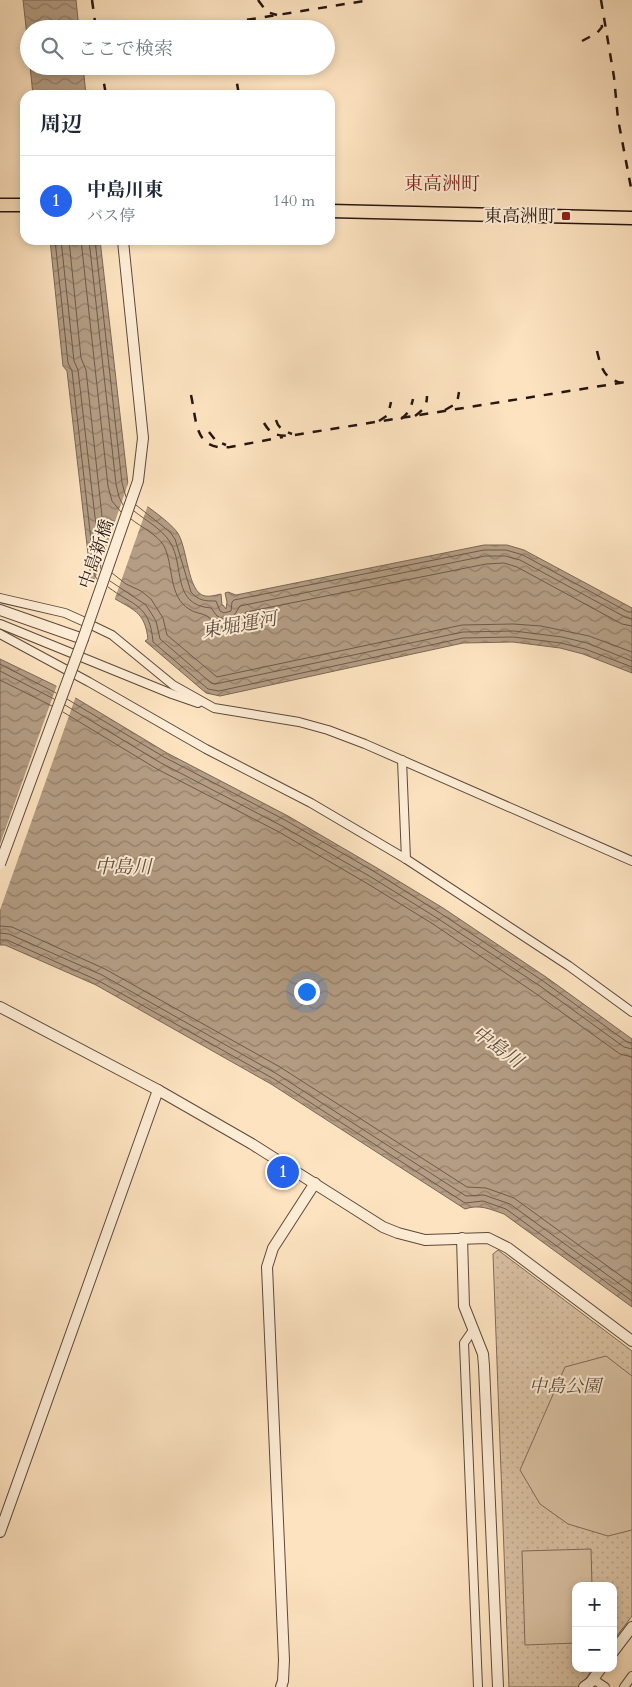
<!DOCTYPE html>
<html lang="ja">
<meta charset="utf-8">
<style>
:root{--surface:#fff;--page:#f6f6f7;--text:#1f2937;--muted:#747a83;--line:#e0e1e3;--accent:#2563eb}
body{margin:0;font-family:Cardo,"Noto Serif JP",serif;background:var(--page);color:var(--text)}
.controls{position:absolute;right:15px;bottom:15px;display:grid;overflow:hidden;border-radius:10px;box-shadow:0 2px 8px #0003}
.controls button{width:45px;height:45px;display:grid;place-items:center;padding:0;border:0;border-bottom:1px solid var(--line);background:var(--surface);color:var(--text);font:25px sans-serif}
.you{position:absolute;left:306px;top:991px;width:18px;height:18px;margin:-12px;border:4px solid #fff;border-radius:50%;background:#1a73e8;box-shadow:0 0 0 8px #1a73e833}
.badge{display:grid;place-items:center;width:32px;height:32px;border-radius:50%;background:var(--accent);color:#fff;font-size:16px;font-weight:700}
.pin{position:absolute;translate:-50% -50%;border:2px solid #fff;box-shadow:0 1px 5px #0006}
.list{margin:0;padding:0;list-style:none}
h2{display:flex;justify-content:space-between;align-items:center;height:65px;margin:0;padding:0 20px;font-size:21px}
h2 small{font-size:16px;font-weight:400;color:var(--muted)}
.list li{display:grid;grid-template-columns:32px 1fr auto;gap:15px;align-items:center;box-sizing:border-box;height:90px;padding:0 20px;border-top:1px solid var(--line)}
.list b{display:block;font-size:19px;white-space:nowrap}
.list p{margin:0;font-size:16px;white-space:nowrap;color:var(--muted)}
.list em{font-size:16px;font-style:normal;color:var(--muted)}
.icon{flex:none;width:28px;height:28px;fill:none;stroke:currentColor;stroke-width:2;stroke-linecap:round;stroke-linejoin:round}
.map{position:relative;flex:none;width:632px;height:1687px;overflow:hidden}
.search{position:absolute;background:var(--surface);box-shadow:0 2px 8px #0003;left:20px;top:20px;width:315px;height:55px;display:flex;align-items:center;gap:12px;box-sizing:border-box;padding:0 18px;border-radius:28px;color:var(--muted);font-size:19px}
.panel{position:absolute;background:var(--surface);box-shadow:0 2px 8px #0003;left:20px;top:90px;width:315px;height:155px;border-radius:15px}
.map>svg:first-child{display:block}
.park{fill:url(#park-dots);stroke:#7f6b58}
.pitch{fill:#d8c0a2;stroke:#7f6b58}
.water{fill:url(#water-waves);stroke:#7b6755}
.pier{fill:#fde3c0}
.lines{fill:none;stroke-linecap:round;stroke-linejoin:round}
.shore{stroke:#6d5a4a;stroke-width:1}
.minor-casing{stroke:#5c493b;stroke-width:10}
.tertiary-casing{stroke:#5c493b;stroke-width:12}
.primary-casing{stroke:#26160f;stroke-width:15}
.minor{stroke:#feedd6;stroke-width:8}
.tertiary{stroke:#feedd6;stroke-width:10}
.primary{stroke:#fde3c0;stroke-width:12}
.rail{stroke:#26160f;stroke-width:2.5;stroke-dasharray:9 9;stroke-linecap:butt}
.tertiary-bridge-casing{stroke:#5c493b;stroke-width:12;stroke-linecap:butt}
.tertiary-bridge{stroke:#feedd6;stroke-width:10}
.poi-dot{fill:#8f2418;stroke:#feedd6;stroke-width:2}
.labels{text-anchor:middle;stroke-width:4;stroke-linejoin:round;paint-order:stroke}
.poi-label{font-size:18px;fill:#26160f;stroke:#feedd6;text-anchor:end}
.street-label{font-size:18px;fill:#26160f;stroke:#feedd6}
.park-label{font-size:18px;font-style:italic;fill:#5b493b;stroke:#feedd6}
.neighbourhood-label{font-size:19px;fill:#7a1f14;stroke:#feedd6}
.water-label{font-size:19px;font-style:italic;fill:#5f4c3e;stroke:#feedd6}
</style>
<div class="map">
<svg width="632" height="1687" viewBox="0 0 632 1687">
<defs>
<pattern id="park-dots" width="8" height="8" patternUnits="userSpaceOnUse" patternTransform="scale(1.25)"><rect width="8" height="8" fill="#d8c0a2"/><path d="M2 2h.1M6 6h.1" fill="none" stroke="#b9a48a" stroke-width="1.8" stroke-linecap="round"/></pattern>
<pattern id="water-waves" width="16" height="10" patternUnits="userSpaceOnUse" patternTransform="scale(1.25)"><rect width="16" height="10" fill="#b49d84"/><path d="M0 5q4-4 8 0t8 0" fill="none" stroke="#927f6a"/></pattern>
</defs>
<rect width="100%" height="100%" fill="#fde3c0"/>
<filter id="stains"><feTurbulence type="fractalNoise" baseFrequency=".004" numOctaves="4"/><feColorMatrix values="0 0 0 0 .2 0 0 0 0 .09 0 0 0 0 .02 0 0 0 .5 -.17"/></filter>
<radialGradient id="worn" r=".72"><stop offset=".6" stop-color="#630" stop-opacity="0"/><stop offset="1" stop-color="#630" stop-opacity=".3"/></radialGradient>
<!-- park -->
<path class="park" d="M 498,1250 L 632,1351 L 632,1616 L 613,1641 L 613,1586 L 576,1586 L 576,1668 L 593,1668 L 585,1680 L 585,1687 L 509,1687 L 493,1254 Z"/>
<!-- pitch -->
<g class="pitch">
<path d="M 606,1356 L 632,1376 L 632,1530 L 608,1536 L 568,1524 L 540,1504 L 520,1470 L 565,1367 Z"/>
<path d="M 591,1549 L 592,1586 L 576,1586 L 576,1643 L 525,1645 L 522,1551 Z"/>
</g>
<!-- water -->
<g class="water">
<path d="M 23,0 L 76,0 L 79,29 L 29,29 L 29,54 Z"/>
<path d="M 30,66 L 83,66 L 86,95 L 33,95 Z"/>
<path d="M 50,240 L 100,240 L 129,493 C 142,503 168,520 177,532 C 188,547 187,593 205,596 C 210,597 216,595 221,594 L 222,605 L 223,605 L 226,609 L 227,602 L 225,593 L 228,592 L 236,595 L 484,545 L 507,545 L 524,550 L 632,608 L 632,673 L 583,654 L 560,648 L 513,642 L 463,643 L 220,696 L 206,693 L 145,641 L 148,639 C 145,614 136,611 117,600 C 107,595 99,587 91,580 L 67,371 L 63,366 Z"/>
<path d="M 0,659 L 54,685 L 167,753 L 288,816 L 377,868 L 443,908 L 546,977 L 632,1039 L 632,1307 L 504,1214 C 490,1209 479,1204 465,1209 L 271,1084 L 96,985 L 5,945 L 0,945 Z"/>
</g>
<!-- pier -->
<g class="pier">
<path d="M 129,481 L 133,495 L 148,505 L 114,601 L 93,585 Z"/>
<path d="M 57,685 L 76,696 L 0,910 L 0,844 Z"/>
</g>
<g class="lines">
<!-- shore -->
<g class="shore">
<path d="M 55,240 L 68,363 L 72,371 L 95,576 L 97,579"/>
<path d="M 61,240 L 74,361 L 78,370 L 101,569"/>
<path d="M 69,240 L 81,358 L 86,370 L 106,553"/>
<path d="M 81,240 L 108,486 L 112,501 L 121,512"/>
<path d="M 89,240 L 116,484 L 119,497 L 123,505"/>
<path d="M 95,240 L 122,483 L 126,497"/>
<path d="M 136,505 L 170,532 L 175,539 L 191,592 C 199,601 205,601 216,601 L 220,611 L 224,613 L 231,611 L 232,602 L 234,600 L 484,550 L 506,550 L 523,555 L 628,612 L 632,612"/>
<path d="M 134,511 C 145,520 162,529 170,542 C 185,566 171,605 211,608 L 217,616 L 223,619 L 233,617 L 240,606 L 485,556 L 505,556 L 520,560 L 625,617 L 632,619"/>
<path d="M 131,519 C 141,527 158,535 164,546 C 174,566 168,596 189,609 C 194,613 202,613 207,616 C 210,617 212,622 215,624 C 229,633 238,622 246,612 L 486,564 L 504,563 L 517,567 L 622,624 L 632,626"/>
<path d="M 112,573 L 126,584 L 141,591 L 151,599 L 163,618 L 167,635 L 217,677 L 462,625 L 513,624 L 541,626 L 589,636 L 632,652"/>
<path d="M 110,581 L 146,605 L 156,621 L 160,639 L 211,683 L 215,684 L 463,632 L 514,631 L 562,637 L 587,643 L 632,661"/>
<path d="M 108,587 C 133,606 150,604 153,642 L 208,689 L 219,691 L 463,638 L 513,637 L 561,643 L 585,649 L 632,667"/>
<path d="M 0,664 L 56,693"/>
<path d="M 0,671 L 54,699"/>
<path d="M 0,680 L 52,706"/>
<path d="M 67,699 L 164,757 L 285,820 L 375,872 L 440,913 L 543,981 L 627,1042 L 632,1043"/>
<path d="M 65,705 L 161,763 L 282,826 L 371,877 L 437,918 L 540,986 L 624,1047 L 632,1049"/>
<path d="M 63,712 L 157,769 L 279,832 L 368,884 L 433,924 L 535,993 L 620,1054 L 632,1057"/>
<path d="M 0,926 L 12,927 L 105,969 L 280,1067 L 467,1187 L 486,1188 L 514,1198 L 632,1284"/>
<path d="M 0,933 L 9,934 L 102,975 L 277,1074 L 466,1196 L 484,1195 L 510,1204 L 632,1293"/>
<path d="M 0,940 L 7,940 L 99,981 L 274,1079 L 465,1203 L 483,1201 L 506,1209 L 632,1301"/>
</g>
<defs>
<g id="minor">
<path d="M 0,598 L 65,613 L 85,622 L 112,635 L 173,685 L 214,708 L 299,722 L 328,730 L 365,744 L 632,861"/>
<path d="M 0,624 L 172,694 L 198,703"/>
<path d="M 0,634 L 89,682 L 206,749 L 311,803 L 406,859 L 569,966 L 632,1012"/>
<path d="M 402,760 L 406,859"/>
<path d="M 473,1330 L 464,1343 L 478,1687"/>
<path d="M 593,1679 L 605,1687"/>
<path d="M 624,1687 L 632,1676"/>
</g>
<g id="tertiary">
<path d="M 0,610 L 83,639"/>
<path d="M 0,1007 L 158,1090 L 252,1144 L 383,1227 L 398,1233 L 425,1240 L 488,1238 L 508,1248 L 632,1341"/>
<path d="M 462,1238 L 464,1306 L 483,1354 L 484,1366 L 498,1687"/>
<path d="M 0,1532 L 158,1090"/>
<path d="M 613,1652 L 632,1627"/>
<path d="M 281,1687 L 283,1681 L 284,1660 L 267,1267 L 273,1248 L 315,1183"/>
<path d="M 584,1687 L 591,1682 L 601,1668"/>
</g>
<g id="primary">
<path d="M 0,205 L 25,205"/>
<path d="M 330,211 L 632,218"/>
</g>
</defs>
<!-- minor casing -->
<use href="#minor" class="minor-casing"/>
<!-- tertiary casing -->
<use href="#tertiary" class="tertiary-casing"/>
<!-- primary casing -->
<use href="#primary" class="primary-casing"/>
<!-- minor -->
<use href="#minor" class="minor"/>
<!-- tertiary -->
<use href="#tertiary" class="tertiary"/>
<!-- primary -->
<use href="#primary" class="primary"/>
<!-- rail -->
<g class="rail">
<path d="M 92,0 L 96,29"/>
<path d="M 258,0 L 267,12 L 277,15"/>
<path d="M 601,0 L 614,77 L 618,119 L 632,193"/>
<path d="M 232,29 L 238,23 L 246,20 L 370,0"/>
<path d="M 582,41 L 597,33 L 602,27 L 601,17"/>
<path d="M 101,66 L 106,95"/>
<path d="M 234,66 L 239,95"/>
<path d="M 597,351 C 601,367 603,378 621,383"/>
<path d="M 191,395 C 197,422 194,451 230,447 L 283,437"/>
<path d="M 445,410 L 457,403 L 459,392"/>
<path d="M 415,416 C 423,410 427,406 427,396"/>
<path d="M 401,419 C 408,414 411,408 413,399"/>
<path d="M 276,420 C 278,428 284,431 292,434"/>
<path d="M 379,421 L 388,415 L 391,402"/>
<path d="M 264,423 C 271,435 276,435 288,436 L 632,381"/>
<path d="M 209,432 L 216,441 L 226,445"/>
</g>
<defs>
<path id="tertiary-bridge" d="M 0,864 L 83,639 L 138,481 L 143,438 L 123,241"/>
</defs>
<!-- tertiary-bridge casing -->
<use href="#tertiary-bridge" class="tertiary-bridge-casing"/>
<!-- tertiary-bridge -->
<use href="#tertiary-bridge" class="tertiary-bridge"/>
</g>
<!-- markers -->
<rect class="poi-dot" x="561" y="211" width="10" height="10" rx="2.5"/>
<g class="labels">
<!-- poi labels -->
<g class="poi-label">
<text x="556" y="222">東高洲町</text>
</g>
<!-- street labels -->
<g class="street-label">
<text transform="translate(96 554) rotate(-71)" y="6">中島新橋</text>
</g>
<!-- park labels -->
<g class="park-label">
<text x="565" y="1392">中島公園</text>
</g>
<!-- neighbourhood labels -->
<g class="neighbourhood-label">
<text x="442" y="190">東高洲町</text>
</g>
<!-- water labels -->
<g class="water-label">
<text transform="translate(239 624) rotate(-10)" y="7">東堀運河</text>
<text x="123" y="873">中島川</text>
<text transform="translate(498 1046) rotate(36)" y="7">中島川</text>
</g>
</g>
<rect width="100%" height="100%" filter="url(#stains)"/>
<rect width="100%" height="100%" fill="url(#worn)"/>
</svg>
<div class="controls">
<button>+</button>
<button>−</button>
</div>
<div class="you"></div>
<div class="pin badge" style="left:283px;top:1172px">1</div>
<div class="search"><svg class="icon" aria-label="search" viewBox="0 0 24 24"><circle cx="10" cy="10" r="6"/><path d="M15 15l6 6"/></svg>ここで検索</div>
<section class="panel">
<h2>周辺<small></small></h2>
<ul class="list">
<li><span class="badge">1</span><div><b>中島川東</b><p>バス停</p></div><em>140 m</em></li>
</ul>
</section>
</div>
